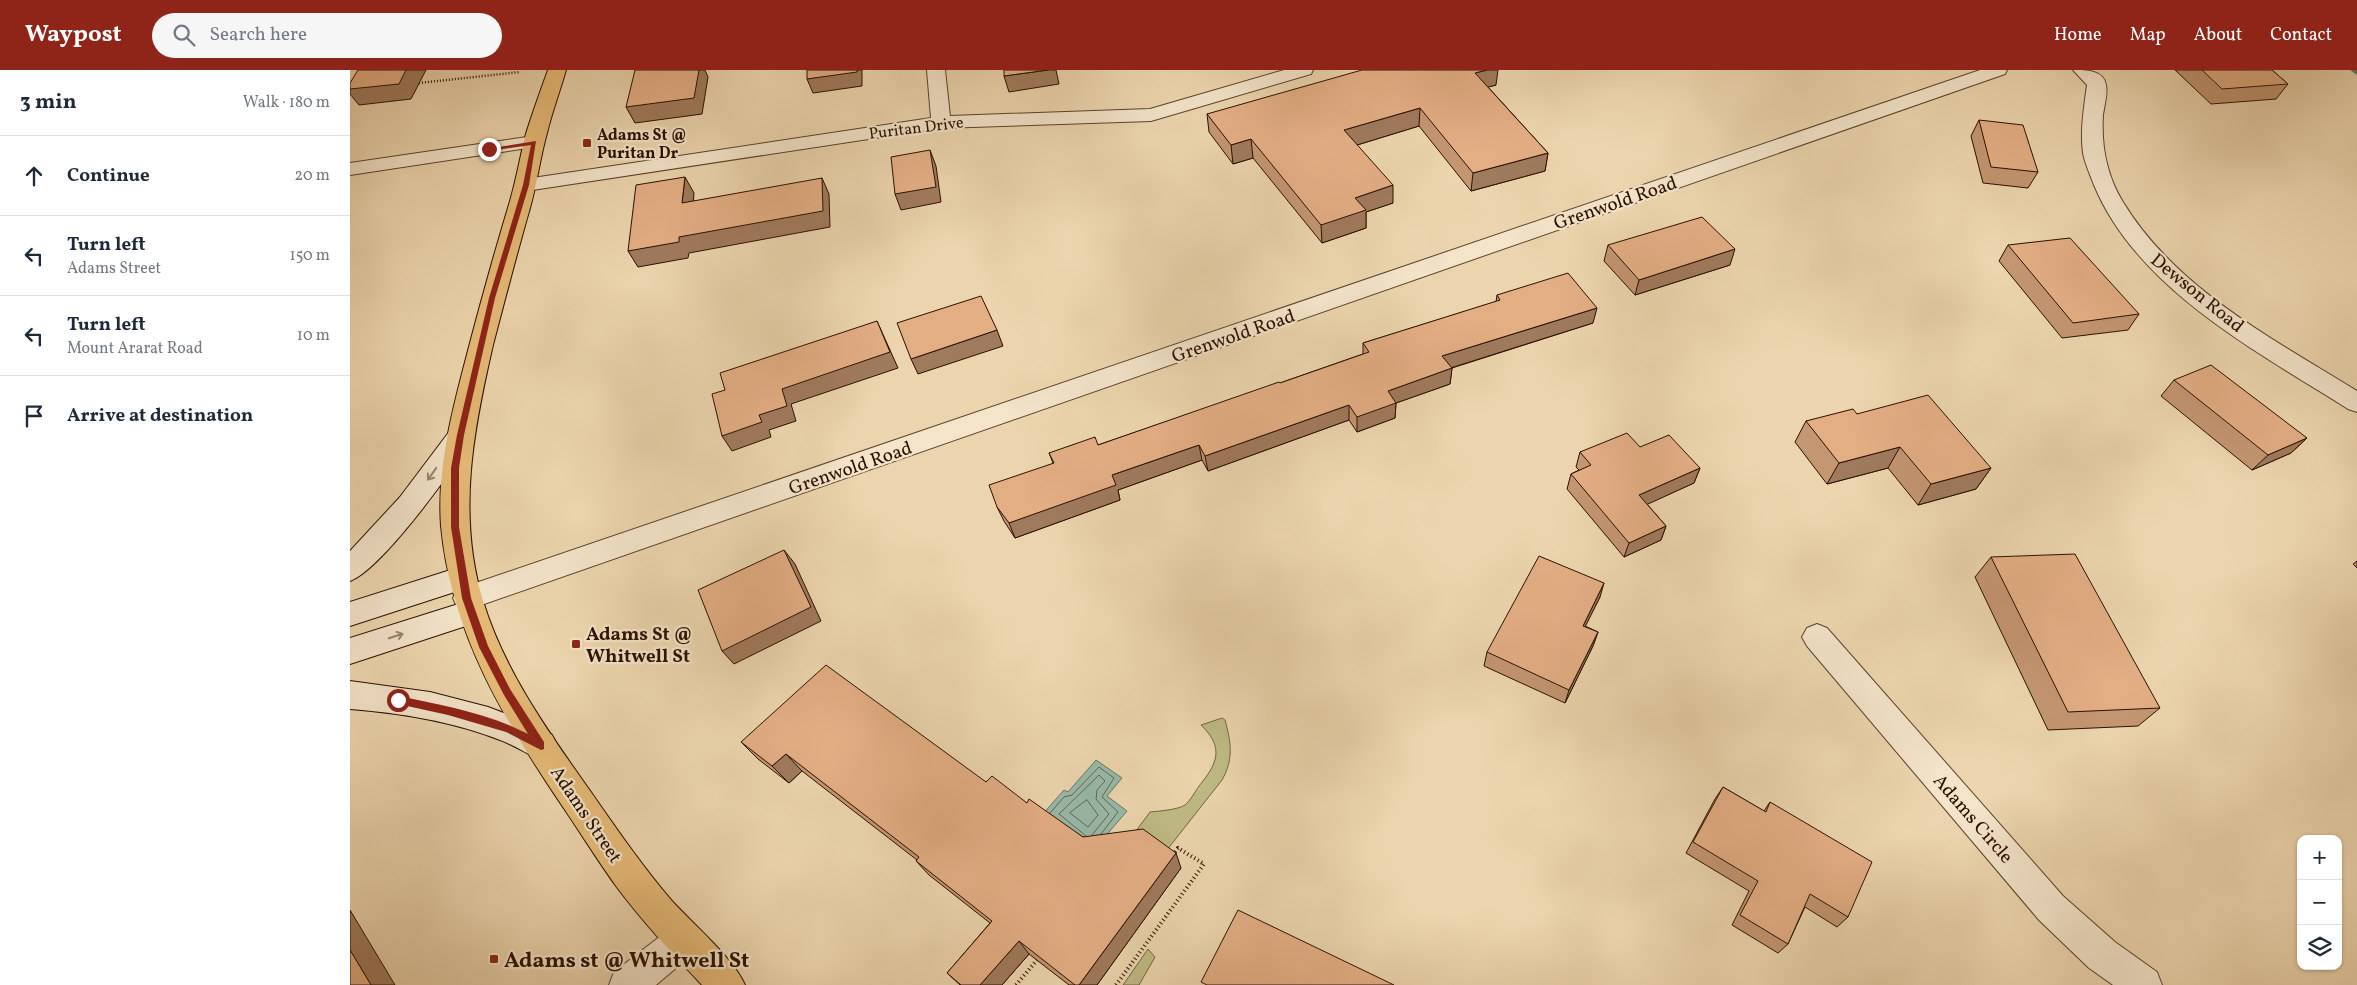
<!DOCTYPE html>
<meta charset="utf-8">
<style>
:root{--surface:#fff;--page:#f6f6f7;--text:#1f2937;--muted:#747a83;--line:#e0e1e3;--accent:#8f2418}
body{margin:0;font-family:Vollkorn,serif;background:var(--page);color:var(--text)}
.controls{position:absolute;right:15px;bottom:15px;display:grid;overflow:hidden;border-radius:10px;box-shadow:0 1px 4px #0004}
.controls button{width:45px;height:45px;display:grid;place-items:center;padding:0;border:0;border-bottom:1px solid var(--line);background:var(--surface);color:var(--text);font:25px sans-serif}
.stop{position:absolute;width:15px;height:15px;margin:-11px;border:4px solid #8f2418;border-radius:50%;background:#fff}
.stop.end{background:#8f2418;border-color:#fff;box-shadow:0 1px 5px #0008}
.list{margin:0;padding:0;list-style:none}
h2{display:flex;justify-content:space-between;align-items:center;height:65px;margin:0;padding:0 20px;font-size:21px}
h2 small{font-size:16px;font-weight:400;color:var(--muted)}
.list li{display:grid;grid-template-columns:32px 1fr auto;gap:15px;align-items:center;box-sizing:border-box;height:80px;padding:0 20px;border-top:1px solid var(--line)}
.list b{display:block;font-size:19px;white-space:nowrap}
.list p{margin:0;font-size:16px;white-space:nowrap;color:var(--muted)}
.list em{font-size:16px;font-style:normal;color:var(--muted)}
.icon{flex:none;width:28px;height:28px;fill:none;stroke:currentColor;stroke-width:2;stroke-linecap:round;stroke-linejoin:round}
.map{position:relative;flex:none;width:2007px;height:915px;overflow:hidden}
header{display:flex;align-items:center;gap:30px;box-sizing:border-box;height:70px;padding:0 25px;background:var(--accent);color:#fff}
header strong{font-size:24px}
nav{display:flex;gap:28px;margin-inline-start:auto;font-size:18px}
.search{width:350px;height:45px;background:var(--page);display:flex;align-items:center;gap:12px;box-sizing:border-box;padding:0 18px;border-radius:28px;color:var(--muted);font-size:19px}
main{display:flex}
aside{flex:1;background:var(--surface)}
.map>svg:first-child{display:block}
.green{fill:#bfbb85;stroke:#746642}
.water{fill:#99b9aa;stroke:#6d7566}
.lines{fill:none;stroke-linecap:round;stroke-linejoin:round}
.shore{stroke:#626455;stroke-width:1}
.stream{fill:#6d7566;fill-rule:evenodd}
.street-casing{stroke:#5a412c;stroke-width:2}
.secondary-casing{stroke:#2a1000;stroke-width:2}
.primary-casing{stroke:#2a1000;stroke-width:2}
.path-far1{stroke:#2a1000;stroke-width:2.5;stroke-dasharray:1 2;stroke-linecap:butt}
.path{stroke:#2a1000;stroke-width:4;stroke-dasharray:1 3;stroke-linecap:butt}
.street{fill:#f3e4ca;fill-rule:evenodd}
.secondary{fill:#f3e4ca;fill-rule:evenodd}
.primary{fill:#e6ba77;fill-rule:evenodd}
.wall{fill:#c49672;stroke:#2a1000}
.shaded-wall{fill:#a07a5d;stroke:#2a1000}
.building{fill:#e4ae85;stroke:#2a1000}
.oneway{stroke:#99856f}
.route{fill:#8f2418}
.poi-dot{fill:#8f2418;stroke:#f3e4ca;stroke-width:2}
.labels{text-anchor:middle;stroke-width:4.5;stroke-linejoin:round;paint-order:stroke}
.far-street-label{font-size:16px;fill:#2a1000;stroke:#f3e4ca}
.far-poi-label{font-size:16px;font-weight:bold;fill:#2a1000;stroke:#f3e4ca;text-anchor:start}
.street-label{font-size:19px;fill:#2a1000;stroke:#f3e4ca}
.poi-label{font-size:19px;font-weight:bold;fill:#2a1000;stroke:#f3e4ca;text-anchor:start}
.near-poi-label{font-size:22px;font-weight:bold;fill:#2a1000;stroke:#f3e4ca;text-anchor:start}
</style>
<header>
<strong>Waypost</strong>
<div class="search"><svg class="icon" aria-label="search" viewBox="0 0 24 24"><circle cx="10" cy="10" r="6"/><path d="M15 15l6 6"/></svg>Search here</div>
<nav><a>Home</a><a>Map</a><a>About</a><a>Contact</a></nav>
</header>
<main>
<aside>
<h2>3 min<small>Walk · 180 m</small></h2>
<ul class="list">
<li><svg class="icon" aria-label="ahead" viewBox="0 0 24 24"><path d="M12 20V5M6 11l6-6 6 6"/></svg><div><b>Continue</b></div><em>20 m</em></li>
<li><svg class="icon" aria-label="left" viewBox="0 0 24 24"><path d="M17 20v-9H6M10 6l-5 5 5 5"/></svg><div><b>Turn left</b><p>Adams Street</p></div><em>150 m</em></li>
<li><svg class="icon" aria-label="left" viewBox="0 0 24 24"><path d="M17 20v-9H6M10 6l-5 5 5 5"/></svg><div><b>Turn left</b><p>Mount Ararat Road</p></div><em>10 m</em></li>
<li><svg class="icon" aria-label="arrive" viewBox="0 0 24 24"><path d="M6 21V4h12l-3 4 3 4H6"/></svg><div><b>Arrive at destination</b></div></li>
</ul>
</aside>
<div class="map">
<svg width="2007" height="915" viewBox="0 0 2007 915">
<rect width="100%" height="100%" fill="#ecd5ae"/>
<filter id="stains"><feTurbulence type="fractalNoise" baseFrequency=".004" numOctaves="4"/><feColorMatrix values="0 0 0 0 .2 0 0 0 0 .09 0 0 0 0 .02 0 0 0 .5 -.17"/></filter>
<radialGradient id="worn" r=".72"><stop offset=".6" stop-color="#630" stop-opacity="0"/><stop offset="1" stop-color="#630" stop-opacity=".3"/></radialGradient>
<!-- green -->
<g class="green">
<path d="M 872,648 L 875,650 C 881,672 884,689 872,710 L 813,785 L 775,776 L 800,742 C 809,741 827,740 835,735 C 840,731 845,722 849,716 C 867,694 875,678 851,655 Z"/>
<path d="M 798,879 L 805,887 L 789,915 L 773,915 Z"/>
</g>
<!-- water -->
<path class="water" d="M 746,690 L 772,708 L 757,726 L 777,741 L 741,783 L 691,746 L 714,720 L 718,722 Z"/>
<g class="lines">
<!-- shore -->
<g class="shore">
<path d="M 737,730 L 748,745 L 738,757 L 720,743 Z"/>
<path d="M 700,743 L 714,727 L 722,725 L 749,697 L 764,708 L 752,727 L 768,742 L 751,764"/>
<path d="M 736,766 L 709,744 L 749,705 L 755,711 L 747,720 L 746,729 L 759,744 L 742,765"/>
</g>
<!-- stream -->
<path class="stream" d="M 2000,0 L 2007,0 L 2007,5 Z"/>
<defs>
<g id="street">
<path d="M 577,0 L 595,0 L 600,46 L 800,39 L 934,0 L 963,0 L 961,4 L 801,51 L 591,58 L 176,121 L 169,120 L 166,115 L 169,110 L 176,109 L 581,48 Z"/>
<path d="M 1630,0 L 1657,0 L 1655,4 L 117,540 L 107,537 L 103,528 L 107,519 L 117,516 Z"/>
<path d="M 1723,0 C 1736,0 1754,0 1756,15 C 1758,24 1754,37 1753,45 C 1751,76 1757,106 1773,132 C 1826,219 1923,269 2007,321 L 2007,342 L 1998,339 C 1908,282 1787,219 1744,115 C 1740,104 1735,94 1733,83 C 1730,61 1734,37 1737,15 Z"/>
<path d="M 184,66 L 191,68 L 194,72 L 191,76 L 0,105 L 0,93 Z"/>
<path d="M 1467,554 L 1477,558 L 1713,826 L 1765,872 L 1807,902 L 1812,915 L 1763,915 L 1739,898 L 1689,850 L 1457,576 L 1452,567 L 1457,558 Z"/>
<path d="M 333,852 L 345,858 L 351,870 L 345,882 L 306,915 L 259,915 L 264,902 L 321,858 Z"/>
</g>
<g id="secondary">
<path d="M 111,355 L 120,358 L 124,365 C 106,397 31,500 0,511 L 0,481 L 50,427 L 102,358 Z"/>
<path d="M 113,496 L 123,500 L 127,508 L 123,516 L 0,556 L 0,532 Z"/>
<path d="M 121,530 L 131,533 L 136,542 L 131,551 L 0,594 L 0,568 Z"/>
<path d="M 0,611 L 80,622 L 138,637 L 172,650 L 202,665 L 207,675 L 202,685 L 191,690 C 177,684 164,675 150,670 C 102,651 50,643 0,639 Z"/>
</g>
<path id="primary" d="M 198,0 L 216,0 C 210,21 202,42 197,63 C 190,88 187,113 180,138 C 167,183 155,229 143,275 C 123,361 107,445 133,531 C 155,603 200,664 243,725 C 268,761 293,797 322,831 C 343,854 384,889 395,915 L 352,915 C 322,883 292,851 266,816 C 248,791 232,765 215,740 C 156,653 101,564 91,456 C 87,401 101,345 115,292 C 129,238 144,184 160,131 C 166,110 170,88 175,67 C 182,44 190,22 198,0 Z"/>
</defs>
<!-- street casing -->
<use href="#street" class="street-casing"/>
<!-- secondary casing -->
<use href="#secondary" class="secondary-casing"/>
<!-- primary casing -->
<use href="#primary" class="primary-casing"/>
<!-- path-far1 -->
<path class="path-far1" d="M 69,13 L 170,2"/>
<!-- path -->
<g class="path">
<path d="M 666,915 L 687,890"/>
<path d="M 766,915 L 854,794 L 828,778 L 822,786"/>
</g>
<!-- street -->
<use href="#street" class="street"/>
<!-- secondary -->
<use href="#secondary" class="secondary"/>
<!-- primary -->
<use href="#primary" class="primary"/>
</g>
<!-- wall -->
<g class="wall">
<path d="M 1825,0 L 1922,0 L 1938,14 L 1926,29 L 1861,34 Z"/>
<path d="M 1146,15 L 1138,17 L 1198,83 L 1195,101 L 1121,121 L 1069,56 L 1007,75 L 1043,133 L 1016,142 L 1016,158 L 972,173 L 903,88 L 883,94 L 859,62 L 857,44 Z"/>
<path d="M 1629,50 L 1688,102 L 1678,118 L 1633,113 L 1621,66 Z"/>
<path d="M 1258,175 L 1380,195 L 1285,225 L 1254,191 Z"/>
<path d="M 1658,175 L 1789,244 L 1778,260 L 1712,268 L 1649,191 Z"/>
<path d="M 1147,225 L 1243,253 L 1102,298 L 1100,314 L 1046,333 L 1045,348 L 1007,362 L 999,350 L 858,401 L 852,390 L 768,420 L 770,430 L 665,468 L 654,451 L 647,437 L 703,393 L 699,383 L 748,375 L 930,313 L 1013,284 L 1013,273 L 1146,232 Z"/>
<path d="M 1824,310 L 1957,368 L 1941,383 L 1902,400 L 1811,326 Z"/>
<path d="M 1507,344 L 1641,398 L 1626,419 L 1568,435 L 1538,398 L 1477,414 L 1445,372 L 1456,351 Z"/>
<path d="M 1290,377 L 1350,398 L 1344,413 L 1297,434 L 1316,456 L 1311,470 L 1274,487 L 1217,419 L 1221,404 L 1229,400 L 1226,397 L 1230,382 Z"/>
<path d="M 1641,487 L 1810,638 L 1788,656 L 1698,660 L 1625,507 Z"/>
<path d="M 2007,491 L 2007,498 L 2003,494 Z"/>
<path d="M 1250,527 L 1235,556 L 1248,562 L 1243,576 L 1215,633 L 1134,596 L 1137,582 Z"/>
<path d="M 391,672 L 636,712 L 677,733 L 733,767 L 831,798 L 747,915 L 719,915 L 679,884 L 652,915 L 610,915 L 597,903 L 640,853 L 579,805 L 566,791 L 567,790 L 452,701 L 439,713 L 408,689 Z"/>
<path d="M 1373,717 L 1414,741 L 1420,732 L 1498,847 L 1487,857 L 1455,837 L 1438,874 L 1428,883 L 1382,855 L 1399,821 L 1336,783 L 1365,729 Z"/>
</g>
<!-- shaded-wall -->
<g class="shaded-wall">
<path d="M 56,0 L 76,0 L 61,29 L 9,35 L 0,24 L 0,19 Z"/>
<path d="M 349,0 L 355,0 L 358,7 L 352,44 L 285,53 L 276,37 Z"/>
<path d="M 507,0 L 512,0 L 512,16 L 463,23 L 457,9 Z"/>
<path d="M 698,0 L 706,0 L 709,14 L 659,22 L 654,6 Z"/>
<path d="M 1137,0 L 1148,0 L 1146,15 L 1123,21 L 1125,3 Z"/>
<path d="M 1070,38 L 1069,56 L 994,79 L 994,60 Z"/>
<path d="M 901,69 L 903,88 L 883,94 L 881,75 Z"/>
<path d="M 580,80 L 586,96 L 591,132 L 551,140 L 545,124 Z"/>
<path d="M 1198,83 L 1195,101 L 1121,121 L 1123,103 Z"/>
<path d="M 335,107 L 344,123 L 342,148 L 332,133 Z"/>
<path d="M 472,108 L 479,124 L 480,157 L 339,183 L 338,188 L 288,197 L 278,181 L 329,167 Z"/>
<path d="M 1043,115 L 1043,133 L 1016,142 L 1016,158 L 972,173 L 971,155 L 1005,128 Z"/>
<path d="M 1385,179 L 1380,195 L 1285,225 L 1289,210 Z"/>
<path d="M 1247,238 L 1243,253 L 1091,301 L 1092,286 Z"/>
<path d="M 527,251 L 548,298 L 441,334 L 446,351 L 419,360 L 421,367 L 382,381 L 372,366 L 409,345 L 432,319 Z"/>
<path d="M 647,260 L 653,276 L 568,304 L 561,289 Z"/>
<path d="M 1102,298 L 1100,314 L 1046,333 L 1045,348 L 1007,362 L 1007,347 L 1038,321 Z"/>
<path d="M 999,335 L 999,350 L 858,401 L 855,386 Z"/>
<path d="M 1957,368 L 1941,383 L 1902,400 L 1918,385 Z"/>
<path d="M 849,375 L 852,390 L 768,420 L 770,430 L 665,468 L 659,453 L 762,405 Z"/>
<path d="M 1550,377 L 1538,398 L 1477,414 L 1489,393 Z"/>
<path d="M 1350,398 L 1344,413 L 1285,440 L 1289,425 Z"/>
<path d="M 1641,398 L 1626,419 L 1568,435 L 1581,414 Z"/>
<path d="M 1316,456 L 1311,470 L 1274,487 L 1279,473 Z"/>
<path d="M 434,480 L 445,494 L 471,551 L 384,594 L 372,581 Z"/>
<path d="M 1254,513 L 1250,527 L 1229,569 L 1233,556 Z"/>
<path d="M 1248,562 L 1243,576 L 1215,633 L 1219,620 Z"/>
<path d="M 436,684 L 452,701 L 439,713 L 422,696 Z"/>
<path d="M 826,783 L 831,798 L 747,915 L 729,915 Z"/>
<path d="M 0,840 L 45,915 L 21,915 L 0,880 Z"/>
<path d="M 669,871 L 679,884 L 652,915 L 630,915 Z"/>
</g>
<!-- building -->
<g class="building">
<path d="M 8,0 L 56,0 L 49,14 L 0,19 L 0,13 Z"/>
<path d="M 285,0 L 349,0 L 344,28 L 276,37 Z"/>
<path d="M 457,0 L 507,0 L 507,2 L 457,9 Z"/>
<path d="M 654,0 L 698,0 L 654,6 Z"/>
<path d="M 1012,0 L 1137,0 L 1125,3 L 1198,83 L 1123,103 L 1070,38 L 994,60 L 1043,115 L 1005,128 L 1016,140 L 971,155 L 901,69 L 881,75 L 857,44 Z"/>
<path d="M 1852,0 L 1922,0 L 1938,14 L 1872,19 Z"/>
<path d="M 1629,50 L 1673,55 L 1688,102 L 1641,97 Z"/>
<path d="M 580,80 L 586,117 L 545,124 L 541,87 Z"/>
<path d="M 335,107 L 332,133 L 472,108 L 473,141 L 329,167 L 329,172 L 278,181 L 286,115 Z"/>
<path d="M 1352,147 L 1385,179 L 1289,210 L 1258,175 Z"/>
<path d="M 1720,168 L 1789,244 L 1723,253 L 1658,175 Z"/>
<path d="M 1218,203 L 1247,238 L 1092,286 L 1102,298 L 1038,321 L 1046,333 L 1007,347 L 999,335 L 855,386 L 849,375 L 762,405 L 766,415 L 659,453 L 647,437 L 639,415 L 704,393 L 699,383 L 745,367 L 748,375 L 929,312 L 930,313 L 1019,282 L 1013,273 L 1150,230 L 1147,225 Z"/>
<path d="M 631,226 L 647,260 L 561,289 L 547,253 Z"/>
<path d="M 527,251 L 540,282 L 432,319 L 437,336 L 409,345 L 412,352 L 372,366 L 362,324 L 375,320 L 370,303 Z"/>
<path d="M 1861,295 L 1957,368 L 1918,385 L 1824,310 Z"/>
<path d="M 1578,325 L 1641,398 L 1581,414 L 1550,377 L 1489,393 L 1456,351 L 1503,339 L 1507,344 Z"/>
<path d="M 1277,363 L 1290,377 L 1319,365 L 1350,398 L 1289,425 L 1316,456 L 1279,473 L 1221,404 L 1241,395 L 1230,382 Z"/>
<path d="M 434,480 L 461,537 L 372,581 L 348,520 Z"/>
<path d="M 1725,484 L 1810,638 L 1718,642 L 1641,487 Z"/>
<path d="M 1189,486 L 1254,513 L 1233,556 L 1248,562 L 1219,620 L 1137,582 Z"/>
<path d="M 476,595 L 636,712 L 642,706 L 677,733 L 679,729 L 733,767 L 793,759 L 826,783 L 729,915 L 725,915 L 669,871 L 630,915 L 611,915 L 597,903 L 642,851 L 566,791 L 569,787 L 436,684 L 422,696 L 391,672 Z"/>
<path d="M 1373,717 L 1416,742 L 1420,732 L 1522,792 L 1498,847 L 1460,824 L 1438,874 L 1390,845 L 1408,811 L 1343,772 Z"/>
<path d="M 888,840 L 1044,915 L 857,915 L 851,912 Z"/>
<path d="M 0,880 L 21,915 L 0,915 Z"/>
</g>
<!-- one-way arrows -->
<defs><path id="oneway-shaft" d="M-6 0H5M1.5-3L5.5 0L1.5 3" fill="none" stroke-width="1.6" stroke-linecap="round" stroke-linejoin="round" transform="scale(1.25)"/></defs>
<g class="oneway">
<use href="#oneway-shaft" transform="translate(82 404) rotate(125)"/>
<use href="#oneway-shaft" transform="translate(46 566) rotate(-18)"/>
</g>
<!-- route -->
<path class="route" d="M 186,71 L 179,115 L 145,228 L 114,365 L 109,398 L 109,457 L 121,528 L 138,576 L 160,619 L 194,672 L 194,679 L 191,680 L 156,662 L 98,645 L 48,634 L 43,630 L 48,626 C 91,635 138,643 178,664 L 154,625 L 129,577 L 112,528 L 101,457 L 101,398 L 107,365 L 139,228 L 173,115 L 181,75 L 139,81 L 136,79 Z"/>
<!-- markers -->
<g class="poi-dot">
<rect x="232" y="68" width="10" height="10" rx="2.5"/>
<rect x="221" y="569" width="10" height="10" rx="2.5"/>
<rect x="139" y="884" width="10" height="10" rx="2.5"/>
</g>
<g class="labels">
<!-- far-street labels -->
<g class="far-street-label">
<text transform="translate(566 57) rotate(-7)" y="6">Puritan Drive</text>
</g>
<!-- far-poi labels -->
<g class="far-poi-label">
<text x="247" y="70">Adams St @<tspan x="247" dy="18">Puritan Dr</tspan></text>
</g>
<!-- street labels -->
<g class="street-label">
<text transform="translate(1265 132) rotate(-19)" y="7">Grenwold Road</text>
<text transform="translate(1848 222) rotate(39)" y="7">Dewson Road</text>
<text transform="translate(883 265) rotate(-19)" y="7">Grenwold Road</text>
<text transform="translate(500 397) rotate(-19)" y="7">Grenwold Road</text>
<text transform="translate(237 744) rotate(56)" y="7">Adams Street</text>
<text transform="translate(1624 748) rotate(49)" y="7">Adams Circle</text>
</g>
<!-- poi labels -->
<g class="poi-label">
<text x="236" y="570">Adams St @<tspan x="236" dy="22">Whitwell St</tspan></text>
</g>
<!-- near-poi labels -->
<g class="near-poi-label">
<text x="154" y="897">Adams st @ Whitwell St</text>
</g>
</g>
<rect width="100%" height="100%" filter="url(#stains)"/>
<rect width="100%" height="100%" fill="url(#worn)"/>
</svg>
<div class="controls">
<button>+</button>
<button>−</button>
<button><svg class="icon" aria-label="layers" viewBox="0 0 24 24"><path d="M12 4l9 5-9 5-9-5zM3 14l9 5 9-5"/></svg></button>
</div>
<div class="stop" style="left:48px;top:630px"></div>
<div class="stop end" style="left:139px;top:79px"></div>
</div>
</main>
